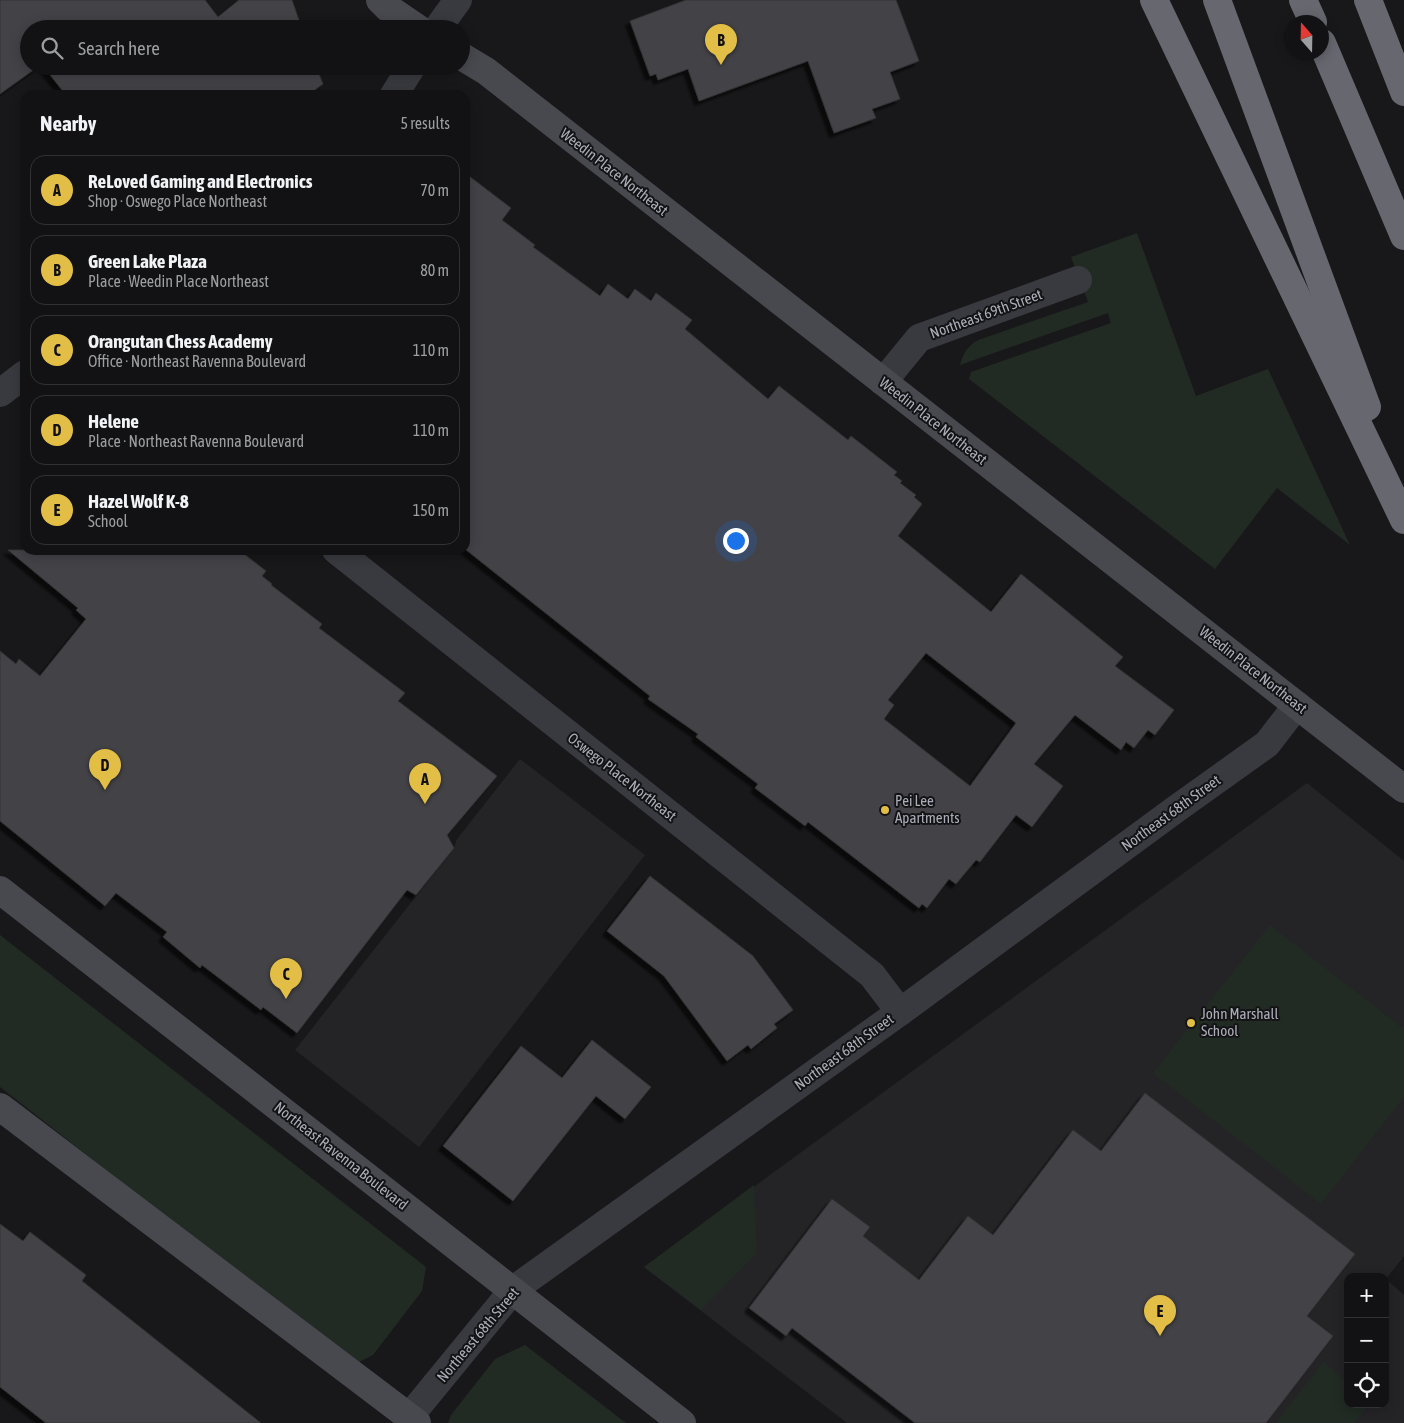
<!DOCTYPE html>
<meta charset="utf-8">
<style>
:root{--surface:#121214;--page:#1b1b1d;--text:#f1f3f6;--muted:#9c9ea0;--line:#313234;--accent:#e3be47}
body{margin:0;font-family:"Asap Condensed",sans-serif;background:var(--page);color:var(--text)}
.controls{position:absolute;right:15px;bottom:15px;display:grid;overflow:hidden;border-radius:10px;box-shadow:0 2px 12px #0003}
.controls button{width:45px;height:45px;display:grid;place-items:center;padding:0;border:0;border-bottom:1px solid var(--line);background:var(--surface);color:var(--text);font:25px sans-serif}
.compass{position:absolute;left:1284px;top:15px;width:45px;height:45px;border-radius:50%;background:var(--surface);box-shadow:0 2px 12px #0003;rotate:340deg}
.you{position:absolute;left:735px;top:540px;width:18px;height:18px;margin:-12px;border:4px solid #fff;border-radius:50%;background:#1a73e8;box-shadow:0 0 0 8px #1a73e833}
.badge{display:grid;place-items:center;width:32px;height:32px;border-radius:50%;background:var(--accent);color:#111;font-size:16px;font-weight:700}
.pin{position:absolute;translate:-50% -41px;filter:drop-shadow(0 1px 2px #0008)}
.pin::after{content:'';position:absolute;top:26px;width:18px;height:15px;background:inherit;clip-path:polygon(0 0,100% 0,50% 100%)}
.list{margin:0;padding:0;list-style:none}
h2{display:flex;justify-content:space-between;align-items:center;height:65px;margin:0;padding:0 20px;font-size:21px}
h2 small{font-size:16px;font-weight:400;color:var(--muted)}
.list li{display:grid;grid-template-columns:32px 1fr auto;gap:15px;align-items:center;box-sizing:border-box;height:70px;margin:0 10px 10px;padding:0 10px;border:1px solid var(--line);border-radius:15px}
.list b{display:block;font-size:19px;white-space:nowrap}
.list p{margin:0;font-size:16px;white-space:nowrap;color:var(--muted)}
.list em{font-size:16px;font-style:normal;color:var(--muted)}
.icon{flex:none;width:28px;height:28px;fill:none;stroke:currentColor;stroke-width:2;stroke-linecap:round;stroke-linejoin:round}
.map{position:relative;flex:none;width:1404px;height:1423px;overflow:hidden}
.search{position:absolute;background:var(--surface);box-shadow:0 2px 12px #0003;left:20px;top:20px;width:450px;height:55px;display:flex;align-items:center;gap:12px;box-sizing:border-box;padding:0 18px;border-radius:28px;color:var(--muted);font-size:19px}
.panel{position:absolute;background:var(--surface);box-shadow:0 2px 12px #0003;left:20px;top:90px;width:450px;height:465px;border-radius:15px}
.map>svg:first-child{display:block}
.built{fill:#242427;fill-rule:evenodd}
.green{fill:#222a24}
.building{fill:#424347;stroke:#333236;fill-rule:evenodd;filter:url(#shadow)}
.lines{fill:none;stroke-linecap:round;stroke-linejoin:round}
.street{stroke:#393a3f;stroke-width:28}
.secondary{stroke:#48494e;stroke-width:28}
.highway{stroke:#66676f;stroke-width:28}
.poi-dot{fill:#e3be47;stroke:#131315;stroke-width:2}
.labels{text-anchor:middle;stroke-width:4;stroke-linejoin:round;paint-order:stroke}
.street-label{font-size:15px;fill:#abaeb8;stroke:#131315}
.poi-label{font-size:15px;fill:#abaeb8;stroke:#131315;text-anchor:start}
</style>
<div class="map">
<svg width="1404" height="1423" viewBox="0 0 1404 1423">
<defs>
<filter id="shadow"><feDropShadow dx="-4.5" dy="4.5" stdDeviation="1" flood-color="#0009"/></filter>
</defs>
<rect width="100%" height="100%" fill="#18181a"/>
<!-- built -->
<g class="built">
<path d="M 520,759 L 645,855 L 419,1147 L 295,1050 L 454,848 L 457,839 Z"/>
<path d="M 1307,783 L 1404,861 L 1404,1256 L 1386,1279 L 1404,1295 L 1404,1423 L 847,1423 L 644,1267 ZM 1348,1277 L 1385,1277 L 1385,1404 L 1348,1404 Z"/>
</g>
<!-- green -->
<g class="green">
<path d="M 1137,233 L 1196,396 L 1268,369 L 1350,545 L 1277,488 L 1215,569 L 969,379 L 971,372 L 1111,323 L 1108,313 L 960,365 C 963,353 968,346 978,340 L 1088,302 L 1071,257 Z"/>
<path d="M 1270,925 L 1404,1029 L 1404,1097 L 1321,1204 L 1153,1073 Z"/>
<path d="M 0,935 L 426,1267 L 422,1291 L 373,1355 L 355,1364 L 0,1087 Z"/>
<path d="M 754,1185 L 757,1253 L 701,1310 L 644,1267 Z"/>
<path d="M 525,1345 L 626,1423 L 448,1423 L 451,1415 L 495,1359 Z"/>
<path d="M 1323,1362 L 1348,1382 L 1348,1404 L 1369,1404 L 1355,1423 L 1276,1423 Z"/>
</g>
<!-- building -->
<g class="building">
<path d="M 0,0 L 205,0 L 218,17 L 239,0 L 292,0 L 302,29 L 29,29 L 29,66 L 39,66 L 0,94 Z"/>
<path d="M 686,0 L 896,0 L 919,61 L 890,72 L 900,99 L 872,109 L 876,118 L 834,133 L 808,61 L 699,101 L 688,69 L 658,80 L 656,74 L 650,76 L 630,21 Z"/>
<path d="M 43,66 L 316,66 L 323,84 L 308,95 L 66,95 Z"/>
<path d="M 465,173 L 511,208 L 502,220 L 535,245 L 533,247 L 600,296 L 608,284 L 628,299 L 635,289 L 651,301 L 656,293 L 692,320 L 685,329 L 768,399 L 779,386 L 848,440 L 851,436 L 897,472 L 894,475 L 902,481 L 900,483 L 916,495 L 914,497 L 922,504 L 898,536 L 991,612 L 1021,574 L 1123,657 L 1115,666 L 1174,710 L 1155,735 L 1148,730 L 1134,748 L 1126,742 L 1121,750 L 1075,715 L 1034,764 L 1063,786 L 1032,827 L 1016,815 L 980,862 L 976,860 L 956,884 L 949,879 L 927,908 L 922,904 L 919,908 L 808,822 L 805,826 L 755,788 L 758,784 L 696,737 L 698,734 L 648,699 L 650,696 L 465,549 ZM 926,653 L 1016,723 L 970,786 L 884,719 L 894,705 L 888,700 Z"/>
<path d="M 8,550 L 239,550 L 266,571 L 262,576 L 272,584 L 271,585 L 322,624 L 319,628 L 405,693 L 398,701 L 497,776 L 447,835 L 454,848 L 416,895 L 407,890 L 297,1033 L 263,1007 L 261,1010 L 202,965 L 200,968 L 163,937 L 167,932 L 116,893 L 105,906 L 0,821 L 0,651 L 16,664 L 19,659 L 40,676 L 86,619 L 76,610 L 78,608 Z"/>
<path d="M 650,876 L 753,956 L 793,1010 L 774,1024 L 777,1028 L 751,1049 L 748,1045 L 727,1061 L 664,976 L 607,931 Z"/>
<path d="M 592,1040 L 651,1087 L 625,1119 L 596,1096 L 513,1201 L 443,1146 L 521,1046 L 562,1078 Z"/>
<path d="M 1145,1093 L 1355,1254 L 1307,1316 L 1333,1336 L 1266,1423 L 915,1423 L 792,1328 L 786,1336 L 749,1308 L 832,1199 L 870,1227 L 863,1236 L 919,1280 L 968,1216 L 993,1235 L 1073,1130 L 1101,1151 Z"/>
<path d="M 0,1224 L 23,1241 L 30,1232 L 86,1275 L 82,1281 L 261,1423 L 46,1423 L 0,1387 Z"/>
</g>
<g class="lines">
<!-- street -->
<g class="street">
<path d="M 437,29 L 458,0"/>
<path d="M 394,95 L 412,66"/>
<path d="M 883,382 L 919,338 L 1078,280"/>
<path d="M 0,393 L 25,374"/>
<path d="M 336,550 L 872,975 L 900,1012"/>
<path d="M 409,1417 L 513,1290 L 900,1012 L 1176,809 L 1267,744 L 1297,705"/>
</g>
<!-- secondary -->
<g class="secondary">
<path d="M 380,0 L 388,8 L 419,29"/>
<path d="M 461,56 L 486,71 L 1404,789"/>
<path d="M 0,890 L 682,1423"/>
<path d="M 0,1107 L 417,1423"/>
</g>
<!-- highway -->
<g class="highway">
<path d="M 1154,0 L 1404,520"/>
<path d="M 1217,0 L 1367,407"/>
<path d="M 1303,0 L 1313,22"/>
<path d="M 1368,0 L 1404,92"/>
<path d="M 1322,43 L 1404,236"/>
</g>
</g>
<!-- markers -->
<g class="poi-dot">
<circle cx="885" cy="810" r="5"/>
<circle cx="1191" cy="1023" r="5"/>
</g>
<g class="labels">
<!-- street labels -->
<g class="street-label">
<text transform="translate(614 172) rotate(38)" y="5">Weedin Place Northeast</text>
<text transform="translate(986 314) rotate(-20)" y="5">Northeast 69th Street</text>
<text transform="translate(933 421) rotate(38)" y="5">Weedin Place Northeast</text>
<text transform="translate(1253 670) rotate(38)" y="5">Weedin Place Northeast</text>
<text transform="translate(622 777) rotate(38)" y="5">Oswego Place Northeast</text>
<text transform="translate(1171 813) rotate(-36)" y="5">Northeast 68th Street</text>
<text transform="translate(844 1052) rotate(-36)" y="5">Northeast 68th Street</text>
<text transform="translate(341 1156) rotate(38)" y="5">Northeast Ravenna Boulevard</text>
<text transform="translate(478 1335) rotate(-50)" y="5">Northeast 68th Street</text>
</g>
<!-- poi labels -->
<g class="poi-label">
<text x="895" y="806">Pei Lee<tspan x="895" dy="17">Apartments</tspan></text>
<text x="1201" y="1019">John Marshall<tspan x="1201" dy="17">School</tspan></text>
</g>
</g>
</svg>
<div class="controls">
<button>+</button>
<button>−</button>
<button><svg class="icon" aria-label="locate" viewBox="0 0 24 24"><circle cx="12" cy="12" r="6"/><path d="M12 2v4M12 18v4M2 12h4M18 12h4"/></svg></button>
</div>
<svg class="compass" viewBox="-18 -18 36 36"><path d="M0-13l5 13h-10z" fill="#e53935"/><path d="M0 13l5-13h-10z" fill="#9c9ea0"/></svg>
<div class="you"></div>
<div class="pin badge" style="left:425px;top:804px">A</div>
<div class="pin badge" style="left:721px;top:65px">B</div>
<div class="pin badge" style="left:286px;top:999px">C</div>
<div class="pin badge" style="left:105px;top:790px">D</div>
<div class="pin badge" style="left:1160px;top:1336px">E</div>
<div class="search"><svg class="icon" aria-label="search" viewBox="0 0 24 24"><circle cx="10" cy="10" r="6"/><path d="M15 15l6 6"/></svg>Search here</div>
<section class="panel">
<h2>Nearby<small>5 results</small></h2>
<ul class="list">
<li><span class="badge">A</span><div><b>ReLoved Gaming and Electronics</b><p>Shop · Oswego Place Northeast</p></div><em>70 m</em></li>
<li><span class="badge">B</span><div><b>Green Lake Plaza</b><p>Place · Weedin Place Northeast</p></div><em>80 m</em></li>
<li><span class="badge">C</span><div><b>Orangutan Chess Academy</b><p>Office · Northeast Ravenna Boulevard</p></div><em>110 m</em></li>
<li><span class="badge">D</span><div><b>Helene</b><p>Place · Northeast Ravenna Boulevard</p></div><em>110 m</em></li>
<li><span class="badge">E</span><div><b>Hazel Wolf K-8</b><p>School</p></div><em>150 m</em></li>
</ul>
</section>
</div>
